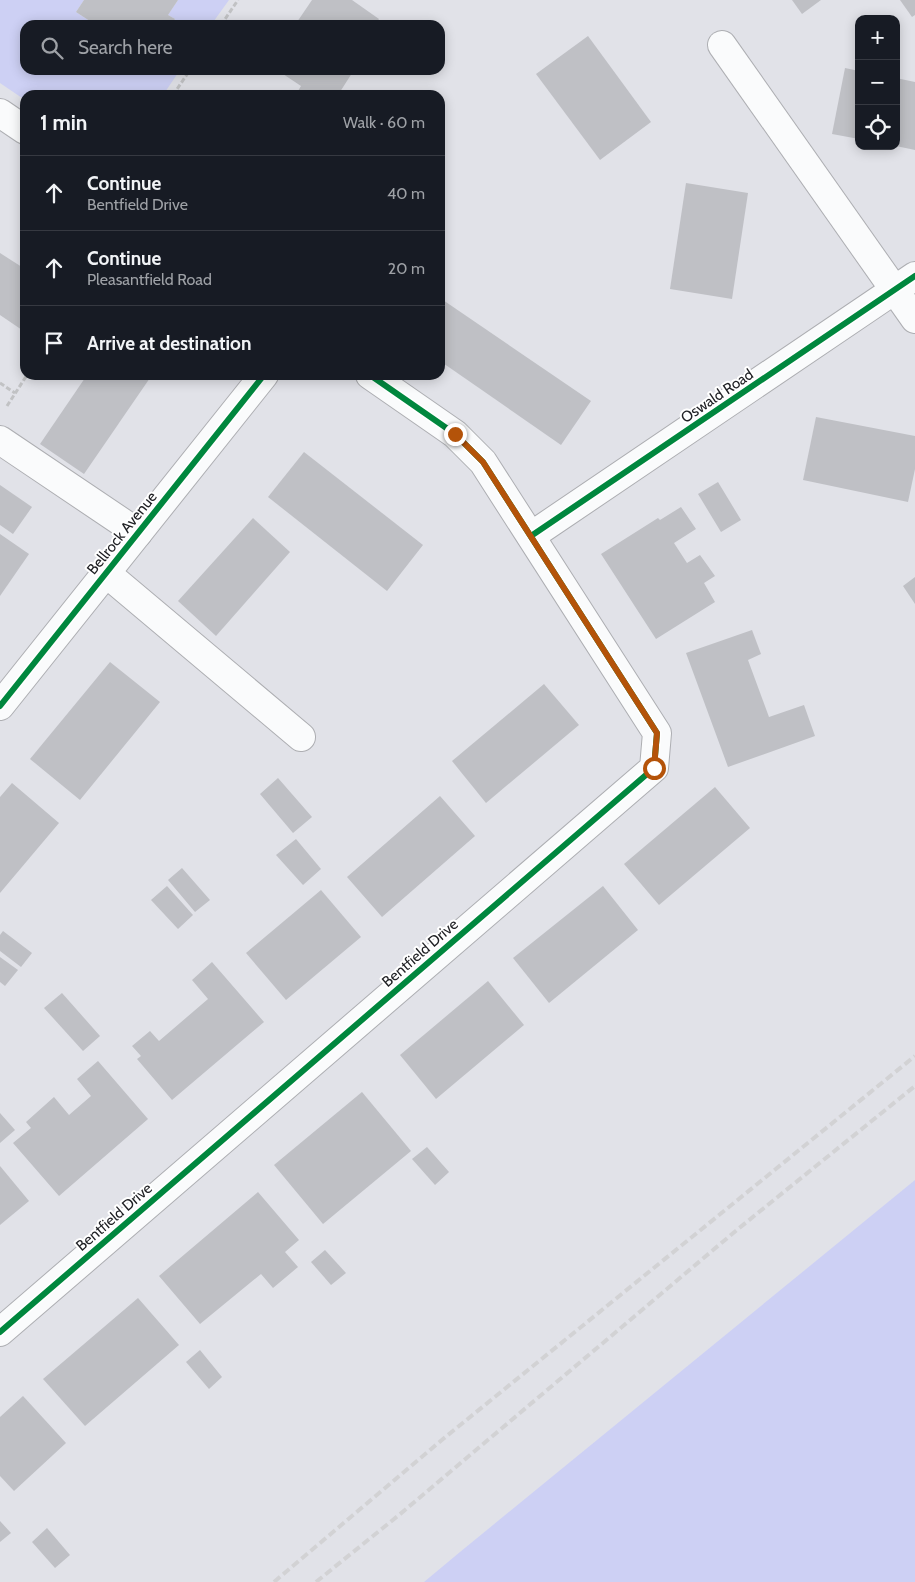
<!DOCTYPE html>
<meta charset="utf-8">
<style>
:root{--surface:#171b24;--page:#242831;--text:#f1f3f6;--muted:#9ea1a6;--line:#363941}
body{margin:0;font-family:Cabin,sans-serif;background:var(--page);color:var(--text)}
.controls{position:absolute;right:15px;top:15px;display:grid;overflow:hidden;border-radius:10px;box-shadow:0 2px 12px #0003}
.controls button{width:45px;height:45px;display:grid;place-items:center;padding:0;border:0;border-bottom:1px solid var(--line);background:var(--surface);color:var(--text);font:25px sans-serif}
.stop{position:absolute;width:15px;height:15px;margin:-11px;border:4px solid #b45309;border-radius:50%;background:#fff}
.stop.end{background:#b45309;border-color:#fff;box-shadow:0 1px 5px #0008}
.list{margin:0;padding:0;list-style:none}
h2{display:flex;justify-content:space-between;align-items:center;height:65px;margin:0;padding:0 20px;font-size:21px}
h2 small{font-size:16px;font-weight:400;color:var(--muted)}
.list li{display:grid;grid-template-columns:32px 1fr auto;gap:15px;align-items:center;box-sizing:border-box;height:75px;padding:0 20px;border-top:1px solid var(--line)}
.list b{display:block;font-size:19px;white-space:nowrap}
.list p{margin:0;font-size:16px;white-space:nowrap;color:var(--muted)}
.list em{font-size:16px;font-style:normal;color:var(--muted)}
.icon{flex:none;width:28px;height:28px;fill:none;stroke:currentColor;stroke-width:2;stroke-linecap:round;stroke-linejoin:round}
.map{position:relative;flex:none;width:915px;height:1582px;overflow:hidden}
.search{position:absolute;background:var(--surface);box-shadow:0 2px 12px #0003;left:20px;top:20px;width:425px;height:55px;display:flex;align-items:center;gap:12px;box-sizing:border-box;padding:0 18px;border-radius:15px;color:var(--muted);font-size:19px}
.panel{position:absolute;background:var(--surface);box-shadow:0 2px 12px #0003;left:20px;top:90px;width:425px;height:290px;border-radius:15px}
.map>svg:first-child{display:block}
.green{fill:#cdd0f4}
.building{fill:#bfc0c5}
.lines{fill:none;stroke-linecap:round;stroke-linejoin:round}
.minor-casing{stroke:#adaeb2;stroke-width:30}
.path{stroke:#c1c2c4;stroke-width:3;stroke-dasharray:5 2.5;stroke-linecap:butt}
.minor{stroke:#fafbfc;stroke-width:28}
.rail{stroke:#d2d2d4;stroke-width:4;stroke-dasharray:8 4;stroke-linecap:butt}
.cycleway-casing{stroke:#fff;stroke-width:9}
.cycleway{stroke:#00873e;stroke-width:6}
.route{stroke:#b45309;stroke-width:6}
.labels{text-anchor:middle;stroke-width:4;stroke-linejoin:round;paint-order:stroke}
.street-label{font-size:15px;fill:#202125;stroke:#fff}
</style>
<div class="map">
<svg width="915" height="1582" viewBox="0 0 915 1582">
<rect width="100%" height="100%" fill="#e1e2e8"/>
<!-- green -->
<g class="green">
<path d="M 0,0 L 84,0 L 76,12 L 96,25 L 25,25 L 25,70 L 180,70 L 163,95 L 25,95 L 25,100 L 0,83 Z"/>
<path d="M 178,0 L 229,0 L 211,25 L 171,25 L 175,19 L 168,15 Z"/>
<path d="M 915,1180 L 915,1582 L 424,1582 L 460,1552 Z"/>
</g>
<!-- building -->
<g class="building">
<path d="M 84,0 L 178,0 L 168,15 L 175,19 L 171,25 L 96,25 L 76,12 Z"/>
<path d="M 312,0 L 352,0 L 379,19 L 375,25 L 295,25 Z"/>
<path d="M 792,0 L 821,0 L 802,14 Z"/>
<path d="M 900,0 L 915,0 L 915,15 L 912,17 Z"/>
<path d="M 588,36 L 651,122 L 600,160 L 536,74 Z"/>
<path d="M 845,68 L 859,71 L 859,139 L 832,134 Z"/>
<path d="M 277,70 L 354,70 L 338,95 L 305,95 L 298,91 L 301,86 Z"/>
<path d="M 896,78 L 915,82 L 915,150 L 896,146 Z"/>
<path d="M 686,183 L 748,193 L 732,299 L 670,289 Z"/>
<path d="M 0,253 L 25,269 L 25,332 L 0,315 Z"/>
<path d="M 440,298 L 591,401 L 561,445 L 440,361 Z"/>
<path d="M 87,375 L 152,375 L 84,474 L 40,444 Z"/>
<path d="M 816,417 L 915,436 L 915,469 L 908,502 L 803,480 Z"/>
<path d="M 304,452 L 423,545 L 387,591 L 268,497 Z"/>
<path d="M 718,482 L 741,520 L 721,532 L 698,494 Z"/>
<path d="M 0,485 L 32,507 L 13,534 L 0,525 Z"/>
<path d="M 681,507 L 696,529 L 674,543 L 687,563 L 700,555 L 715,576 L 704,583 L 715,602 L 656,639 L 601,554 L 658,518 L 660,520 Z"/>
<path d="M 253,518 L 290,552 L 216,636 L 178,601 Z"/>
<path d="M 0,534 L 29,554 L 0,596 Z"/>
<path d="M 915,577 L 915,604 L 903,586 Z"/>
<path d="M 752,630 L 761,654 L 748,660 L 769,717 L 804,705 L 815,736 L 728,767 L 686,653 Z"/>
<path d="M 110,662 L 160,702 L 80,800 L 30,759 Z"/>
<path d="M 544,684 L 579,725 L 486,803 L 452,761 Z"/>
<path d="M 278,778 L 312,817 L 293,833 L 260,794 Z"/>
<path d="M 12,783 L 59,823 L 0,893 L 0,797 Z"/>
<path d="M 715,787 L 750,828 L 659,905 L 624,864 Z"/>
<path d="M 440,796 L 475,836 L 382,917 L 347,877 Z"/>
<path d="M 296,839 L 321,869 L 303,885 L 276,855 Z"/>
<path d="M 182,868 L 210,900 L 195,912 L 168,880 Z"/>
<path d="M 167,886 L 193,915 L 178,929 L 151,900 Z"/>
<path d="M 603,886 L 638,930 L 549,1003 L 513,958 Z"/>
<path d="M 321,890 L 361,937 L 286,1000 L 246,953 Z"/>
<path d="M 3,931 L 32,953 L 21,967 L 0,951 L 0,935 Z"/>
<path d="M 0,957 L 18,970 L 5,986 L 0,982 Z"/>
<path d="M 212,962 L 264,1022 L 172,1100 L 137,1059 L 141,1056 L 132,1046 L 150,1031 L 159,1041 L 208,999 L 192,980 Z"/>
<path d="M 488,981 L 524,1025 L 436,1099 L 400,1055 Z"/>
<path d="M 62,993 L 100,1036 L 83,1051 L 44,1008 Z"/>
<path d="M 98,1061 L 148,1119 L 59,1196 L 13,1143 L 31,1128 L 26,1122 L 54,1097 L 69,1115 L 91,1096 L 77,1079 Z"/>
<path d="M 362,1092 L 411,1151 L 323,1224 L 274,1165 Z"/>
<path d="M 0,1113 L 15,1130 L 0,1143 Z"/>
<path d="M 427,1147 L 449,1172 L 435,1185 L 412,1159 Z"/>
<path d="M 0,1166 L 29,1201 L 0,1225 Z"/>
<path d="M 258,1192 L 299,1240 L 285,1252 L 298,1267 L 273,1288 L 261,1274 L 200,1324 L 159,1276 Z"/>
<path d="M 325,1250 L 346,1273 L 331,1285 L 311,1262 Z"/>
<path d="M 138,1298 L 179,1345 L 85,1426 L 43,1379 Z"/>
<path d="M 200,1350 L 222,1377 L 209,1389 L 186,1362 Z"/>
<path d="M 23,1396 L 66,1443 L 14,1491 L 0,1476 L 0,1417 Z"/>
<path d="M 0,1521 L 11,1533 L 0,1542 Z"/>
<path d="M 47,1528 L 70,1555 L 55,1568 L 32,1542 Z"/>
</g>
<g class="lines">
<defs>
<g id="minor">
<path d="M 722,45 L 915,319"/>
<path d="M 0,113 L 25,130"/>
<path d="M 0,440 L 138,533"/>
<path d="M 531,536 L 915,276"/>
<path d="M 106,573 L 301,737"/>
<path d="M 0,706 L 264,375"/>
<path d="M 0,1332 L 654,768 L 657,733 L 483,462 L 455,434 L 370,375"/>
</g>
</defs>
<!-- minor casing -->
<use href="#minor" class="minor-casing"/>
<!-- path -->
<g class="path">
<path d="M 221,25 L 238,0"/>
<path d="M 173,95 L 190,70"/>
<path d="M 0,383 L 15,393"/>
<path d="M 7,406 L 27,375"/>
</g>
<!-- minor -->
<use href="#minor" class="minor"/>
<!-- rail -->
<g class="rail">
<path d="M 274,1582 L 443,1439 L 915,1056"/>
<path d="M 316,1582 L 399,1515 L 738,1229 L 915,1086"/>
</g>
<defs>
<g id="cycleway">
<path d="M 531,536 L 915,276"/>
<path d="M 0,706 L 264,375"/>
<path d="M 0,1332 L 654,768 L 657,733 L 483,462 L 455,434 L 370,375"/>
</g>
</defs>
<!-- cycleway casing -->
<use href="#cycleway" class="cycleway-casing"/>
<!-- cycleway -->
<use href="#cycleway" class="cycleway"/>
</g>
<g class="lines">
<!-- route -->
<path class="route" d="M 455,434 L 483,462 L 657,733 L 654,768"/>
</g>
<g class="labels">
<!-- street labels -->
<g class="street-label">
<text transform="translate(717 396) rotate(-34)" y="5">Oswald Road</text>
<text transform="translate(122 533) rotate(-51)" y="5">Bellrock Avenue</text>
<text transform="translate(420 953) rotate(-41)" y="5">Bentfield Drive</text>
<text transform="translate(114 1217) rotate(-41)" y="5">Bentfield Drive</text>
</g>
</g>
</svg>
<div class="controls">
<button>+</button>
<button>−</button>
<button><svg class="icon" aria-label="locate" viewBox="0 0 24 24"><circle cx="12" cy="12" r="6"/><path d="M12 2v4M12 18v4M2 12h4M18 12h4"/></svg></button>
</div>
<div class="stop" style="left:654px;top:768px"></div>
<div class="stop end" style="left:455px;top:434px"></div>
<div class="search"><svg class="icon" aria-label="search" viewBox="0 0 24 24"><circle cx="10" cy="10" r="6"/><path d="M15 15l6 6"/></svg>Search here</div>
<section class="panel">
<h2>1 min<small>Walk · 60 m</small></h2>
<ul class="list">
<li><svg class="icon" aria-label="ahead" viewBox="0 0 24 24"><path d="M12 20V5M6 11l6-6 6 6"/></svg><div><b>Continue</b><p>Bentfield Drive</p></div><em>40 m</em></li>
<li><svg class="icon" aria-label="ahead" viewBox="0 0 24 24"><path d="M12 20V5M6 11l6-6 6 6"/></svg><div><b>Continue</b><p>Pleasantfield Road</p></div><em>20 m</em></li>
<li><svg class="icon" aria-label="arrive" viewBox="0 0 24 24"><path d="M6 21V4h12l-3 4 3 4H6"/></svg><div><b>Arrive at destination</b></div></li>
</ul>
</section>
</div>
